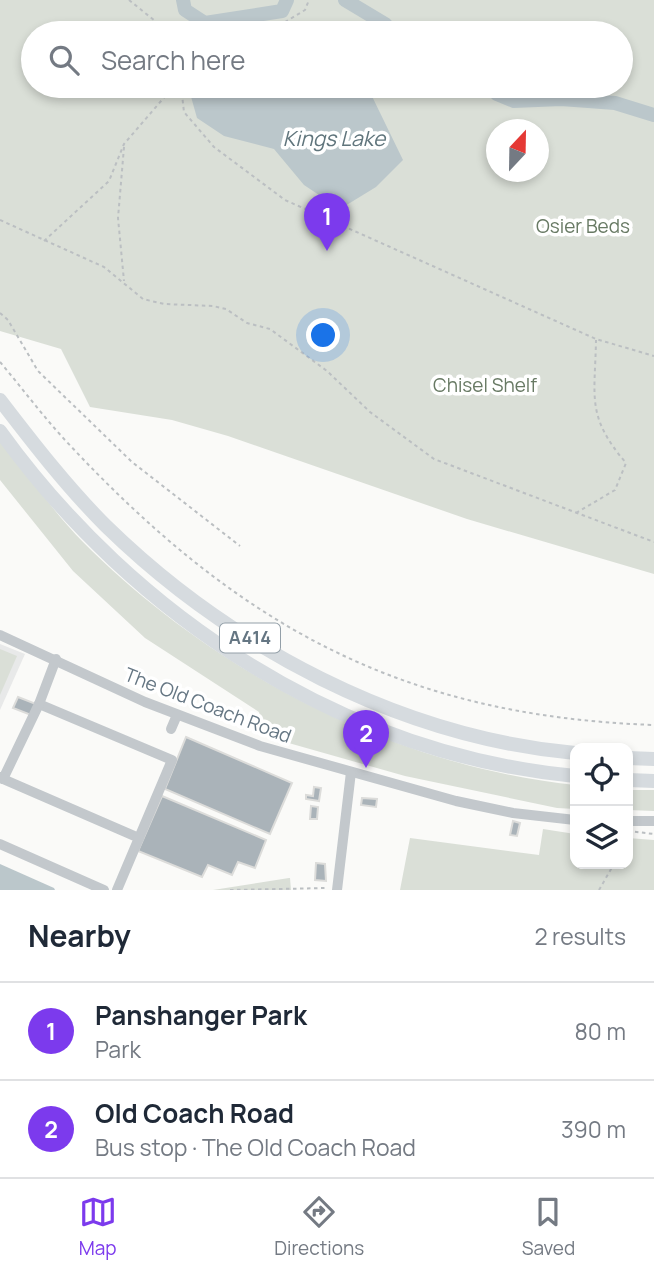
<!DOCTYPE html>
<meta charset="utf-8">
<style>
:root{--surface:#fff;--page:#f2f2f3;--text:#1f2937;--muted:#747a83;--line:#e0e1e3;--accent:#7c3aed}
body{margin:0;font-family:Manrope,sans-serif;background:var(--page);color:var(--text)}
.controls{position:absolute;right:21px;bottom:21px;display:grid;overflow:hidden;border-radius:14px;box-shadow:0 4px 10px #0003}
.controls button{width:63px;height:63px;display:grid;place-items:center;padding:0;border:0;border-bottom:2px solid var(--line);background:var(--surface);color:var(--text);font:35px sans-serif}
.compass{position:absolute;left:486px;top:119px;width:63px;height:63px;border-radius:50%;background:var(--surface);box-shadow:0 4px 10px #0003;rotate:22deg}
.you{position:absolute;left:324px;top:336px;width:24px;height:24px;margin:-18px;border:5px solid #fff;border-radius:50%;background:#1a73e8;box-shadow:0 0 0 10px #1a73e833}
.badge{display:grid;place-items:center;width:46px;height:46px;border-radius:50%;background:var(--accent);color:#fff;font-size:23px;font-weight:700}
.pin{position:absolute;translate:-50% -58px;filter:drop-shadow(0 2px 4px #0008)}
.pin::after{content:'';position:absolute;top:37px;width:24px;height:21px;background:inherit;clip-path:polygon(0 0,100% 0,50% 100%)}
.list{margin:0;padding:0;list-style:none}
h2{display:flex;justify-content:space-between;align-items:center;height:91px;margin:0;padding:0 28px;font-size:30px}
h2 small{font-size:23px;font-weight:400;color:var(--muted)}
.list li{display:grid;grid-template-columns:46px 1fr auto;gap:21px;align-items:center;box-sizing:border-box;height:98px;padding:0 28px;border-top:2px solid var(--line)}
.list b{display:block;font-size:26px;white-space:nowrap}
.list p{margin:0;font-size:23px;white-space:nowrap;color:var(--muted)}
.list em{font-size:23px;font-style:normal;color:var(--muted)}
.icon{flex:none;width:38px;height:38px;fill:none;stroke:currentColor;stroke-width:2;stroke-linecap:round;stroke-linejoin:round}
.map{position:relative;flex:none;width:654px;height:890px;overflow:hidden}
.search{position:absolute;background:var(--surface);box-shadow:0 4px 10px #0003;left:21px;right:21px;top:21px;height:77px;display:flex;align-items:center;gap:18px;box-sizing:border-box;padding:0 24px;border-radius:38px;color:var(--muted);font-size:26px}
.sheet{height:287px;background:var(--surface)}
nav{display:flex;justify-content:space-around;align-items:center;box-sizing:border-box;height:98px;border-top:2px solid var(--line);background:var(--surface);font-size:19px;color:var(--muted)}
nav a{display:grid;justify-items:center;gap:4px}
nav .on{color:var(--accent)}
.map>svg:first-child{display:block}
.built{fill:#e8e9e9}
.green{fill:#dadfd7;fill-rule:evenodd}
.water{fill:#bbc7cb}
.lines{fill:none;stroke-linecap:round;stroke-linejoin:round}
.river{stroke:#bbc7cb;stroke-width:14}
.building{fill:#aab3b9;stroke:#dcdcda;stroke-width:2}
.path{stroke:#bbbfc2;stroke-width:2;stroke-dasharray:3.5 3.5;stroke-linecap:butt}
.minor{stroke:#c3c8cc;stroke-width:10}
.highway{stroke:#d6dbdf;stroke-width:14}
.labels{text-anchor:middle;stroke-width:7;stroke-linejoin:round;paint-order:stroke}
.shield{fill:#fff;stroke:#939fa8;stroke-width:2}
.shield-label{font-size:18px;font-weight:bold;fill:#657683}
.park-label{font-size:19px;fill:#687a64;stroke:#fff}
.street-label{font-size:19px;fill:#657683;stroke:#fff}
.water-label{font-size:21px;font-style:italic;fill:#60757c;stroke:#fff}
</style>
<div class="map">
<svg width="654" height="890" viewBox="0 0 654 890">
<rect width="100%" height="100%" fill="#fafaf8"/>
<!-- built -->
<path class="built" d="M 0,644 L 25,654 L 0,710 Z"/>
<!-- green -->
<g class="green">
<path d="M 0,0 L 654,0 L 654,574 L 467,519 L 228,436 L 172,420 L 90,407 L 61,349 L 0,331 ZM 33,33 L 621,33 L 621,86 L 33,86 ZM 496,130 L 538,130 L 538,172 L 496,172 Z"/>
<path d="M 0,439 C 27,473 53,512 83,542 C 211,671 394,766 575,785 L 575,809 L 557,808 L 405,776 L 264,736 L 259,712 L 145,638 L 73,571 L 0,480 Z"/>
<path d="M 0,649 L 17,656 L 0,695 Z"/>
<path d="M 628,790 L 654,790 L 654,811 L 628,810 Z"/>
<path d="M 543,829 L 575,834 L 575,864 L 628,864 L 628,838 L 654,840 L 654,890 L 400,890 L 410,838 L 539,855 Z"/>
<path d="M 290,878 L 291,890 L 213,890 L 289,878 Z"/>
</g>
<!-- water -->
<g class="water">
<path d="M 188,86 L 367,86 L 403,160 L 376,187 L 340,209 L 304,185 L 274,149 L 224,136 L 197,118 Z"/>
<path d="M 0,864 L 54,888 L 55,890 L 0,890 Z"/>
</g>
<g class="lines">
<!-- river -->
<g class="river">
<path d="M 183,0 L 185,10 L 205,23 L 282,11 L 287,0"/>
<path d="M 345,0 L 385,24 L 393,33"/>
<path d="M 489,86 L 497,94 L 514,101 L 561,99 L 615,103 L 654,115"/>
</g>
</g>
<!-- building -->
<g class="building">
<path d="M 18,697 L 36,704 L 31,715 L 13,708 Z"/>
<path d="M 186,737 L 292,783 L 270,834 L 165,789 Z"/>
<path d="M 314,787 L 321,788 L 319,801 L 306,799 L 306,795 L 313,796 Z"/>
<path d="M 162,796 L 266,840 L 255,868 L 238,862 L 232,875 L 208,865 L 202,877 L 138,851 Z"/>
<path d="M 362,798 L 377,799 L 376,807 L 361,805 Z"/>
<path d="M 311,806 L 318,807 L 317,819 L 310,819 Z"/>
<path d="M 513,821 L 520,823 L 517,836 L 510,835 Z"/>
<path d="M 316,863 L 325,864 L 326,881 L 315,880 Z"/>
</g>
<g class="lines">
<!-- path -->
<g class="path">
<path d="M 129,0 L 170,33"/>
<path d="M 267,33 L 305,10 L 309,0"/>
<path d="M 181,86 L 184,112 L 214,147 L 285,200 L 596,339 L 654,356"/>
<path d="M 124,147 L 118,218 L 124,281"/>
<path d="M 0,220 L 104,267 L 143,299 L 164,304 L 213,306 L 226,309 L 247,323 L 270,329 L 327,371 L 370,412 L 434,459 L 654,542"/>
<path d="M 44,241 L 109,181 L 124,144 L 174,86"/>
<path d="M 0,313 L 8,320 L 38,371 L 132,462 L 240,546"/>
<path d="M 0,362 C 22,388 42,415 65,440 C 236,624 399,716 654,725"/>
<path d="M 576,513 L 615,490 L 626,463 C 586,416 595,398 596,340"/>
<path d="M 628,831 L 654,834"/>
<path d="M 628,839 L 632,832"/>
<path d="M 230,890 L 327,888"/>
<path d="M 599,890 L 614,864"/>
</g>
<!-- minor -->
<g class="minor">
<path d="M 0,635 L 145,702 L 260,746 L 456,801 L 513,813 L 575,820"/>
<path d="M 39,704 L 172,760 L 139,838"/>
<path d="M 171,729 L 177,715"/>
<path d="M 0,777 L 3,779 L 39,704 L 56,659"/>
<path d="M 3,779 L 139,838 L 117,890"/>
<path d="M 628,821 L 654,821"/>
<path d="M 0,844 L 104,890"/>
<path d="M 337,890 L 351,772"/>
</g>
<!-- highway -->
<g class="highway">
<path d="M 0,400 C 33,443 67,487 106,526 C 230,647 400,737 575,753"/>
<path d="M 0,431 C 134,617 343,754 575,776"/>
<path d="M 628,758 L 654,759"/>
<path d="M 628,780 L 654,781"/>
</g>
</g>
<g class="labels">
<!-- shield labels -->
<rect class="shield" x="220" y="623.5" width="60" height="29" rx="5"/>
<g class="shield-label">
<text x="250" y="644">A414</text>
</g>
<!-- park labels -->
<g class="park-label">
<text x="583" y="233">Osier Beds</text>
<text x="485" y="392">Chisel Shelf</text>
</g>
<!-- street labels -->
<g class="street-label">
<text transform="translate(208 705) rotate(21)" y="7">The Old Coach Road</text>
</g>
<!-- water labels -->
<g class="water-label">
<text x="334" y="146">Kings Lake</text>
</g>
</g>
</svg>
<div class="controls">
<button><svg class="icon" aria-label="locate" viewBox="0 0 24 24"><circle cx="12" cy="12" r="6"/><path d="M12 2v4M12 18v4M2 12h4M18 12h4"/></svg></button>
<button><svg class="icon" aria-label="layers" viewBox="0 0 24 24"><path d="M12 4l9 5-9 5-9-5zM3 14l9 5 9-5"/></svg></button>
</div>
<svg class="compass" viewBox="-18 -18 36 36"><path d="M0-13l5 13h-10z" fill="#e53935"/><path d="M0 13l5-13h-10z" fill="#747a83"/></svg>
<div class="you"></div>
<div class="pin badge" style="left:327px;top:251px">1</div>
<div class="pin badge" style="left:366px;top:768px">2</div>
<div class="search"><svg class="icon" aria-label="search" viewBox="0 0 24 24"><circle cx="10" cy="10" r="6"/><path d="M15 15l6 6"/></svg>Search here</div>
</div>
<section class="sheet">
<h2>Nearby<small>2 results</small></h2>
<ul class="list">
<li><span class="badge">1</span><div><b>Panshanger Park</b><p>Park</p></div><em>80 m</em></li>
<li><span class="badge">2</span><div><b>Old Coach Road</b><p>Bus stop · The Old Coach Road</p></div><em>390 m</em></li>
</ul>
</section>
<nav>
<a class="on"><svg class="icon" aria-label="map" viewBox="0 0 24 24"><path d="M3 6l6-2 6 2 6-2v14l-6 2-6-2-6 2zM9 4v14M15 6v14"/></svg>Map</a>
<a><svg class="icon" aria-label="directions" viewBox="0 0 24 24"><path d="M12 3l9 9-9 9-9-9zM9 14v-3h6M13 9l2 2-2 2"/></svg>Directions</a>
<a><svg class="icon" aria-label="saved" viewBox="0 0 24 24"><path d="M7 4h10v16l-5-4-5 4z"/></svg>Saved</a>
</nav>
